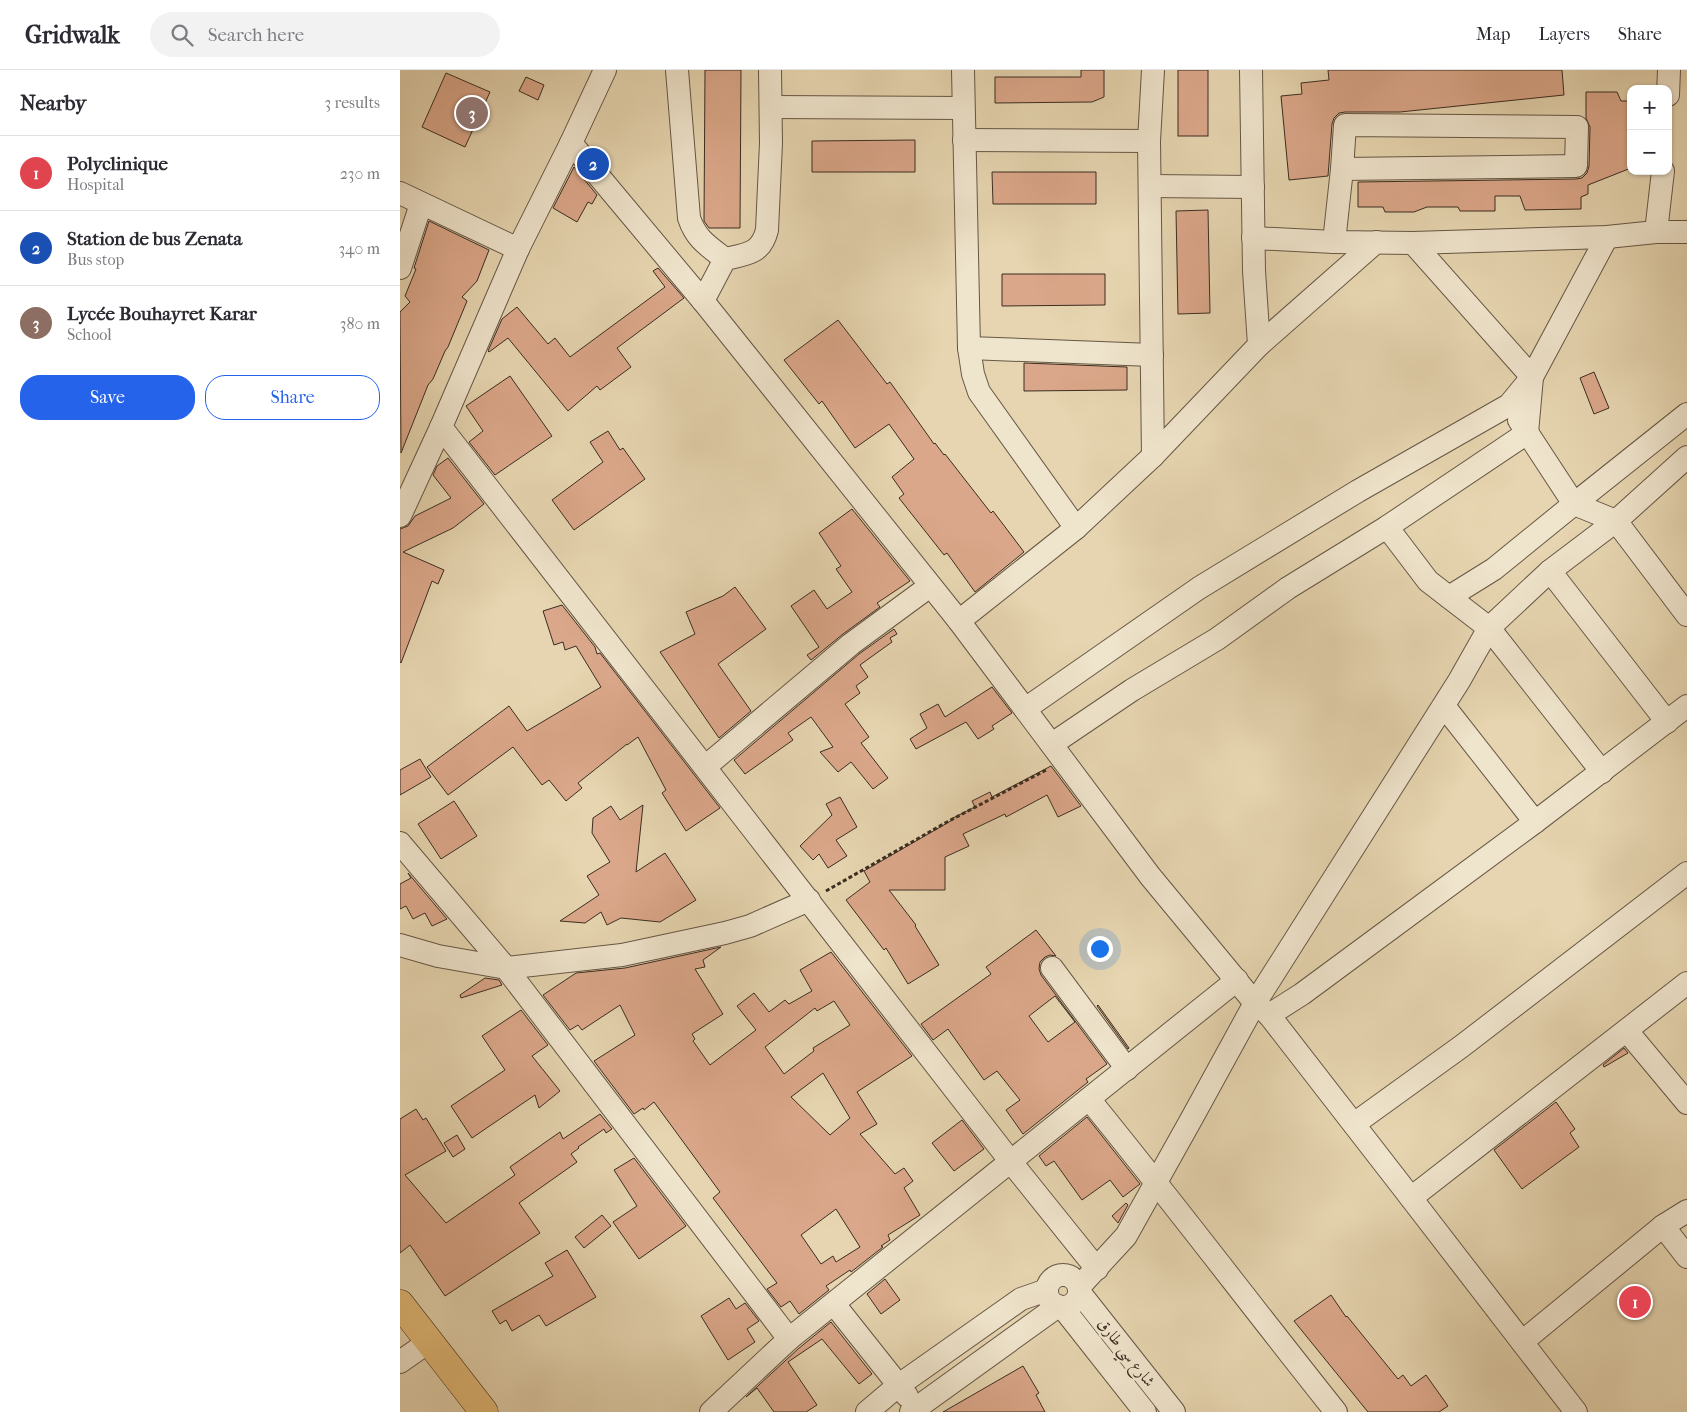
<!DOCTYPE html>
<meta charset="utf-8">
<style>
:root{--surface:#fff;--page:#f2f2f3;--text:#2b2b33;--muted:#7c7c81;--line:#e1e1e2;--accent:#2563eb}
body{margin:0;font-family:"IM FELL French Canon",Amiri,serif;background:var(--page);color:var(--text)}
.controls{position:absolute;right:15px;top:15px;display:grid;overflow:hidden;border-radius:10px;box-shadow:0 1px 4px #0004}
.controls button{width:45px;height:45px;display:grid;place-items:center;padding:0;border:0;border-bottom:1px solid var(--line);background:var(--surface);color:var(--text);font:25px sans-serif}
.you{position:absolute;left:699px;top:878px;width:18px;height:18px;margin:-12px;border:4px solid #fff;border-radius:50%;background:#1a73e8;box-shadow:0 0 0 8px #1a73e833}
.badge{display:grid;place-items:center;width:32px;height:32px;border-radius:50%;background:var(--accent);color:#fff;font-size:16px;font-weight:700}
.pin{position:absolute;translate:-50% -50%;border:2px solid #fff;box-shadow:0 1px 5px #0006}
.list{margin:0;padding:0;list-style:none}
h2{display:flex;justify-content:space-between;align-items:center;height:65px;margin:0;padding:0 20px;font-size:21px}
h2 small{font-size:16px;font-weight:400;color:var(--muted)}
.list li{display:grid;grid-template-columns:32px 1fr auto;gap:15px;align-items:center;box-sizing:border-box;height:75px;padding:0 20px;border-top:1px solid var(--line)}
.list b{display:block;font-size:19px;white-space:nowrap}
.list p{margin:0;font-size:16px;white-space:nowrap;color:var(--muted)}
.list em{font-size:16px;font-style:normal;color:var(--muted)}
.actions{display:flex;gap:10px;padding:15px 20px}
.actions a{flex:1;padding:11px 0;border:1px solid var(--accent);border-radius:20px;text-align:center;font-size:18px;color:var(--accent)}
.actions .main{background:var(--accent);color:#fff}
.icon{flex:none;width:28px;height:28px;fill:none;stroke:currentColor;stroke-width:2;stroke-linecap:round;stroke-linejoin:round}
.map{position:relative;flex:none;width:1287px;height:1342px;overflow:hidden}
header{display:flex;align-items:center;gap:30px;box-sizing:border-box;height:70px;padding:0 25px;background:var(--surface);border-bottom:1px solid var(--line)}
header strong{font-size:24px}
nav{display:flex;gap:28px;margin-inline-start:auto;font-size:18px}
.search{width:350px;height:45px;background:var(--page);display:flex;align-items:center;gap:12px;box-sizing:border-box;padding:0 18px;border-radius:28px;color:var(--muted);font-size:19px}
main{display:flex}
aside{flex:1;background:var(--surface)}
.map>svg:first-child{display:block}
.building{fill:#dba78a;stroke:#3b2d21;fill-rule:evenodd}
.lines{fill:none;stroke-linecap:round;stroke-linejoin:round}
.minor-casing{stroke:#665745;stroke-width:24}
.major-casing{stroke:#3b2d21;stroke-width:29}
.path{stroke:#3b2d21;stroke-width:3;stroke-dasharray:4 2.5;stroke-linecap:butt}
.minor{stroke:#efe4cc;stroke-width:22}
.major{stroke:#e3ba78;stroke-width:28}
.labels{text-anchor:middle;stroke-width:5;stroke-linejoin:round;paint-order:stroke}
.street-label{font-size:16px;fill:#3b2d21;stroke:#efe4cc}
</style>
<header>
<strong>Gridwalk</strong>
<div class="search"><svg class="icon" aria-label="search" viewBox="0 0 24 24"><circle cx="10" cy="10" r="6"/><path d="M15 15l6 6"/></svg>Search here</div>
<nav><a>Map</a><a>Layers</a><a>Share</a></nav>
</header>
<main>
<aside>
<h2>Nearby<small>3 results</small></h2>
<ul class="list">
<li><span class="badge" style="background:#e0444e">1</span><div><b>Polyclinique</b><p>Hospital</p></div><em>230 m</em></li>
<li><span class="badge" style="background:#1a4fb4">2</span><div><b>Station de bus Zenata</b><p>Bus stop</p></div><em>340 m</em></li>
<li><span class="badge" style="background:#8d6e63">3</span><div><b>Lycée Bouhayret Karar</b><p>School</p></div><em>380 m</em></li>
</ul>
<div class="actions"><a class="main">Save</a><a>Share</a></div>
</aside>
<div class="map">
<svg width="1287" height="1342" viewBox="0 0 1287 1342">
<rect width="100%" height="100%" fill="#e6d5b0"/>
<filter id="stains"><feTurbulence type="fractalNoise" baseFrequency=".004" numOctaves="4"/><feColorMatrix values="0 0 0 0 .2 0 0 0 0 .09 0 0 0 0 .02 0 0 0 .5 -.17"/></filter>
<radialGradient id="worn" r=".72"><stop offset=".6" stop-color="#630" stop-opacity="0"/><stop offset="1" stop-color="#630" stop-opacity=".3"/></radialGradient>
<!-- building -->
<g class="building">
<path d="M 305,0 L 341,0 L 340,158 L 309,158 L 304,151 Z"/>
<path d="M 681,0 L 704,0 L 704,27 L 692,32 L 595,33 L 595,7 L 681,7 Z"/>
<rect x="778" y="0" width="30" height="66"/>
<path d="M 928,0 L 1162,0 L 1164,25 L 1000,42 L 945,42 L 939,43 L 934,48 L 932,54 L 928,106 L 889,110 L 881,26 L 902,24 L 901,13 L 929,10 Z"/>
<path d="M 46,3 L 90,22 L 65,77 L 22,57 Z"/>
<path d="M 126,7 L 144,15 L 138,30 L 119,21 Z"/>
<path d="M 1186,22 L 1217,22 L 1221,31 L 1231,31 L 1231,98 L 1188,115 L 1188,124 L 1181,127 L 1181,139 L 1125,140 L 1120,126 L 1095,126 L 1095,141 L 1060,141 L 1058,137 L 1027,137 L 1014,142 L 985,142 L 983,137 L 958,137 L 958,112 L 1176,109 L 1182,108 L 1187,103 L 1189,96 L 1190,57 L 1186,48 Z"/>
<path d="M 515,70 L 515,102 L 412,102 L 412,71 Z"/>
<path d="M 174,97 L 197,125 L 192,134 L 188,132 L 177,152 L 153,138 Z"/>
<path d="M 592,102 L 696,102 L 696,134 L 593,134 Z"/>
<path d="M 808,140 L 810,243 L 778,244 L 776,141 Z"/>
<path d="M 29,151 L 89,180 L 77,211 L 62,227 L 67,231 L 48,277 L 45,281 L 33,309 L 28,315 L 1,383 L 0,242 L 10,232 L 5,226 L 16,199 L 14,198 Z"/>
<path d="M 258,198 L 284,228 L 217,278 L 231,297 L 200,320 L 197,316 L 168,341 L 108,268 L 89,282 L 88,281 L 102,249 L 117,237 L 148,274 L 155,268 L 170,287 L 265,217 L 253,201 Z"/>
<path d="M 602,204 L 705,204 L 705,235 L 602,236 Z"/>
<path d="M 438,250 L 487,314 L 490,312 L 534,374 L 535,373 L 544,385 L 545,384 L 591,443 L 593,441 L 624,482 L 575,522 L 547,483 L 544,485 L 499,428 L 504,424 L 492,407 L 514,389 L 489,354 L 455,378 L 422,331 L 419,334 L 384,290 Z"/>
<path d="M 624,293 L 727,297 L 727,320 L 624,321 Z"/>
<path d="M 1194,302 L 1209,338 L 1194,344 L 1180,308 Z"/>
<path d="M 110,306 L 152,366 L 95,405 L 69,372 L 83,361 L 66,336 Z"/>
<path d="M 208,361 L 220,380 L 223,378 L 245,409 L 174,460 L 152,430 L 203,392 L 190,372 Z"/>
<path d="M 48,388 L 84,434 L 53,458 L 3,482 L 44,500 L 38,514 L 32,511 L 1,593 L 0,592 L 0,459 L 8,456 L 15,446 L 51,428 L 33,405 L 37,396 Z"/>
<path d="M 452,439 L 510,511 L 477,533 L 480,537 L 443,564 L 411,590 L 407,585 L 419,577 L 391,536 L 414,520 L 427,539 L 452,522 L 436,499 L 441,496 L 419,463 Z"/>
<path d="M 335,517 L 366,559 L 318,594 L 351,641 L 319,668 L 260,582 L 295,564 L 286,542 L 323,526 Z"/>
<path d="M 162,535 L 195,577 L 197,584 L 200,583 L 320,738 L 286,761 L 262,723 L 266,720 L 238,667 L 227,675 L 227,674 L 178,713 L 182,718 L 166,731 L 149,710 L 142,715 L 113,677 L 48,725 L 27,697 L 109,636 L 127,661 L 201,617 L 176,576 L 165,580 L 163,572 L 154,575 L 143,541 Z"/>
<path d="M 494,559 L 497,564 L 490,568 L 492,572 L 460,595 L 468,607 L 456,616 L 460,623 L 445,634 L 469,667 L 461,673 L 488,708 L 473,719 L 451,692 L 438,702 L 420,682 L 433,677 L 411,647 L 388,663 L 393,670 L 345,704 L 334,690 L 459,584 Z"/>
<path d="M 592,617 L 612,643 L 592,656 L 594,659 L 578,669 L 566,652 L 516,679 L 510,669 L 527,658 L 520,644 L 538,634 L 545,647 Z"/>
<path d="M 20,689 L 31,707 L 0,725 L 0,700 Z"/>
<path d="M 651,696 L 681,736 L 658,747 L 647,725 L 606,747 L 605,744 L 563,764 L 569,776 L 545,787 L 545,820 L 489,820 L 516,855 L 515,856 L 539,895 L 508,914 L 486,878 L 484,880 L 446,830 L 470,812 L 464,801 L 554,749 L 553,748 L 575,737 L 572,731 L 590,722 L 592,727 Z"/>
<path d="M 440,727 L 457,757 L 436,770 L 447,786 L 428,798 L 419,784 L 413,790 L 400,776 L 432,745 L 426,734 Z"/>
<path d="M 54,731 L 77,766 L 41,789 L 18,754 Z"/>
<path d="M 243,735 L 236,802 L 265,783 L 296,830 L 260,852 L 221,848 L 207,855 L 201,842 L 185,853 L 160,851 L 199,825 L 187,806 L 210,792 L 192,763 L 193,748 L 211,736 L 220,750 Z"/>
<path d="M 8,803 L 47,849 L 32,856 L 25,843 L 13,849 L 6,836 L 0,839 L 0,814 L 11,808 Z"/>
<path d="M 636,860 L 656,886 L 650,885 L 645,887 L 640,892 L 639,899 L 641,905 L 707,994 L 686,1009 L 688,1012 L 623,1064 L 606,1040 L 620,1030 L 597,1001 L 584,1010 L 548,959 L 533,970 L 521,954 L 591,904 L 586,897 ZM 655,926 L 675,952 L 648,972 L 629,946 Z"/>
<path d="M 321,877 L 303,890 L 305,897 L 295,899 L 323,944 L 292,964 L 295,969 L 293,971 L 310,995 L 356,960 L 337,936 L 354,923 L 369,942 L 385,930 L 389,934 L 412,921 L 400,900 L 431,882 L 512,986 L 457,1022 L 477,1054 L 460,1064 L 495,1104 L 504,1098 L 513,1111 L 504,1118 L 520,1145 L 488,1165 L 490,1170 L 481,1176 L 483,1177 L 451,1202 L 450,1200 L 426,1216 L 429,1220 L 399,1244 L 390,1231 L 381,1237 L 367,1219 L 377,1213 L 313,1128 L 320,1122 L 254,1032 L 244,1040 L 243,1038 L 234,1044 L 194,991 L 235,965 L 220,935 L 182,960 L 178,955 L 170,960 L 143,925 L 176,903 L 225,898 ZM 434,931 L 450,955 L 413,978 L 414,981 L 384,1004 L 365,977 L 415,938 L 417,941 ZM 423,1003 L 450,1048 L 430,1065 L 391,1027 ZM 436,1139 L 460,1177 L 436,1192 L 433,1186 L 421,1194 L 401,1165 Z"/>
<path d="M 85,908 L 99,910 L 102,915 L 61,928 L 60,925 Z"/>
<path d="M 698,935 L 729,978 L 728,979 L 697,936 Z"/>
<path d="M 121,940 L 148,975 L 132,986 L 160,1021 L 139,1038 L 135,1025 L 72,1068 L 51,1036 L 105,1000 L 82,966 Z"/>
<path d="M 1224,978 L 1228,983 L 1204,997 L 1203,995 Z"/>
<path d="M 1156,1032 L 1175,1059 L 1170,1063 L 1179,1077 L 1122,1119 L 1094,1080 Z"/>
<path d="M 16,1039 L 23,1050 L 26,1048 L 46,1081 L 5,1105 L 46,1153 L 115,1105 L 110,1097 L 160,1062 L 163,1069 L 200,1044 L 212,1059 L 206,1063 L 204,1059 L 178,1077 L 179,1078 L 171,1084 L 177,1092 L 119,1133 L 140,1163 L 45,1226 L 10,1175 L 0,1183 L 0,1049 Z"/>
<path d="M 687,1047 L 740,1114 L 723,1127 L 710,1110 L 682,1130 L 654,1091 L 646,1096 L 639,1086 Z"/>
<path d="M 562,1050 L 584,1079 L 554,1101 L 532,1073 Z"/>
<path d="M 57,1065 L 65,1079 L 53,1087 L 44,1073 Z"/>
<path d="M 234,1088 L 286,1156 L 239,1189 L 213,1152 L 237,1136 L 214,1100 Z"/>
<path d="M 726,1133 L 728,1135 L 718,1153 L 712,1146 Z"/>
<path d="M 202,1145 L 211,1156 L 184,1178 L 175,1167 Z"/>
<path d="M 167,1180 L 196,1227 L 146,1256 L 139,1245 L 112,1261 L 106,1250 L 100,1254 L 92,1241 L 153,1206 L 145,1193 Z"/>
<path d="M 485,1209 L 500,1230 L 481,1244 L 467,1224 Z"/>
<path d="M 931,1225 L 946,1247 L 947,1246 L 998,1309 L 1003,1305 L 1011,1316 L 1026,1305 L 1048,1336 L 1039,1342 L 968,1342 L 894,1251 Z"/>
<path d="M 329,1228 L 336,1239 L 345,1233 L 359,1251 L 347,1259 L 355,1272 L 328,1290 L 301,1246 Z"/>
<path d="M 431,1252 L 472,1304 L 459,1314 L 422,1269 L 388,1292 L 417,1335 L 406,1342 L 374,1342 L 357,1318 L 346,1327 L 398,1279 Z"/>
<path d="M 623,1296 L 639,1323 L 636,1325 L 645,1342 L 543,1342 Z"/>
</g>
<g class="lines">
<defs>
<g id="minor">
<path d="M 277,0 L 289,148 C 296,169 308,176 325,189"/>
<path d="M 563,0 L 569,278 L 573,304 L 579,322 L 676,458"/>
<path d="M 1268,25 L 1269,0"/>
<path d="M 371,37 L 563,38"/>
<path d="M 945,55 L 1177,57 L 1176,96 L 942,99 Z"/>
<path d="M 564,70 L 749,71 L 753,386"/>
<path d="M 749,71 L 753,0"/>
<path d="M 171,73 L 303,231 L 325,189 C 347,184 361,184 367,160 L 371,73 L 370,0"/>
<path d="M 750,116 L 853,117"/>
<path d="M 0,123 L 118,179"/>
<path d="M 1256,162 L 1263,101"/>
<path d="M 853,168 L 934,172 L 1013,173 L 1207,167 L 1256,162 L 1287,162"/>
<path d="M 934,172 L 942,99"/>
<path d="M 1013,173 L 1132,307 L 1207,167"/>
<path d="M 0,198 L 21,134"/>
<path d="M 303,231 L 559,551 L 676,458 L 753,386 L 859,275 L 854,201 L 851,0"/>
<path d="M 859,275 L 976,172"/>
<path d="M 569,278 L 752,285"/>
<path d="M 1287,344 L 1174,434 L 1216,451 L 1287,545"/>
<path d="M 41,357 L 611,1092 L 697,1199"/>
<path d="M 0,446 L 41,357 L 118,179 L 171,73 L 205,0"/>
<path d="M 987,457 L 1028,511 L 1089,558 L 1202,702"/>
<path d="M 1150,501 L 1267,652"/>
<path d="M 1049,527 L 1094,499 L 1174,434 L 1119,350"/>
<path d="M 559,551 L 750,806 L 855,933 L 1059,611 L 1089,558 L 1150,501 L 1216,451 L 1287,387"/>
<path d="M 1044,636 L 1135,752"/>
<path d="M 625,639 L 799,518 L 958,421 L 1109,335 L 1132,307"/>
<path d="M 652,674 L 732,620 L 817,569 L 888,518 L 987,457 L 1127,363 L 1132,307"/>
<path d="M 305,697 L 451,574 L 530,516"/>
<path d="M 0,773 L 106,898 L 389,1269 L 837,910"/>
<path d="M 0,875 L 38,886 L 106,898 L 222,885 L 325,863 L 350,856 L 409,830"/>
<path d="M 652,898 L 727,999"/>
<path d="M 869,945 L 902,924 L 1135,752 L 1287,636"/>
<path d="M 1227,961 L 1287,1033"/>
<path d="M 689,1029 C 773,1132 853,1238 936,1342"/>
<path d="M 954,1054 L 1062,976 L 1287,803"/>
<path d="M 1011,1128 L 1176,1342"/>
<path d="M 1263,1156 L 1287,1187"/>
<circle cx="663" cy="1221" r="16"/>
<path d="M 679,1217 L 726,1166 L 792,1048 L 855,933 L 869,945 L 1011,1128 L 1287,913"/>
<path d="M 680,1223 L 774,1342"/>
<path d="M 434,1234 L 507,1326"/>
<path d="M 663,1238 L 745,1342"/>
<path d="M 1122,1272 L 1263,1156 L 1287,1141"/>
<path d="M 0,1292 L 30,1271"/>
<path d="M 311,1342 L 389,1269"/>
<path d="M 467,1342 L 499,1315 L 621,1229 L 647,1220"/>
<path d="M 511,1342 L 658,1236"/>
</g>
<path id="major" d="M 0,1234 L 84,1342"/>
</defs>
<!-- minor casing -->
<use href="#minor" class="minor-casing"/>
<!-- major casing -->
<use href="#major" class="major-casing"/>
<!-- path -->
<path class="path" d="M 426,821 L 547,752 L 646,700"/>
<!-- minor -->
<use href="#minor" class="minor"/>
<!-- major -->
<use href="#major" class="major"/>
</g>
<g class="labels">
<!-- street labels -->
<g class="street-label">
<text transform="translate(727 1282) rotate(52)" y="6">شارع سي طارق</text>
</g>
</g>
<rect width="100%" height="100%" filter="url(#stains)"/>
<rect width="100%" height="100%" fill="url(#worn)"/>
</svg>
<div class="controls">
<button>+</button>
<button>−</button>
</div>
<div class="you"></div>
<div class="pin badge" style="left:1235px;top:1232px;background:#e0444e">1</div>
<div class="pin badge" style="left:193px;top:94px;background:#1a4fb4">2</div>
<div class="pin badge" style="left:72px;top:43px;background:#8d6e63">3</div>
</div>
</main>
